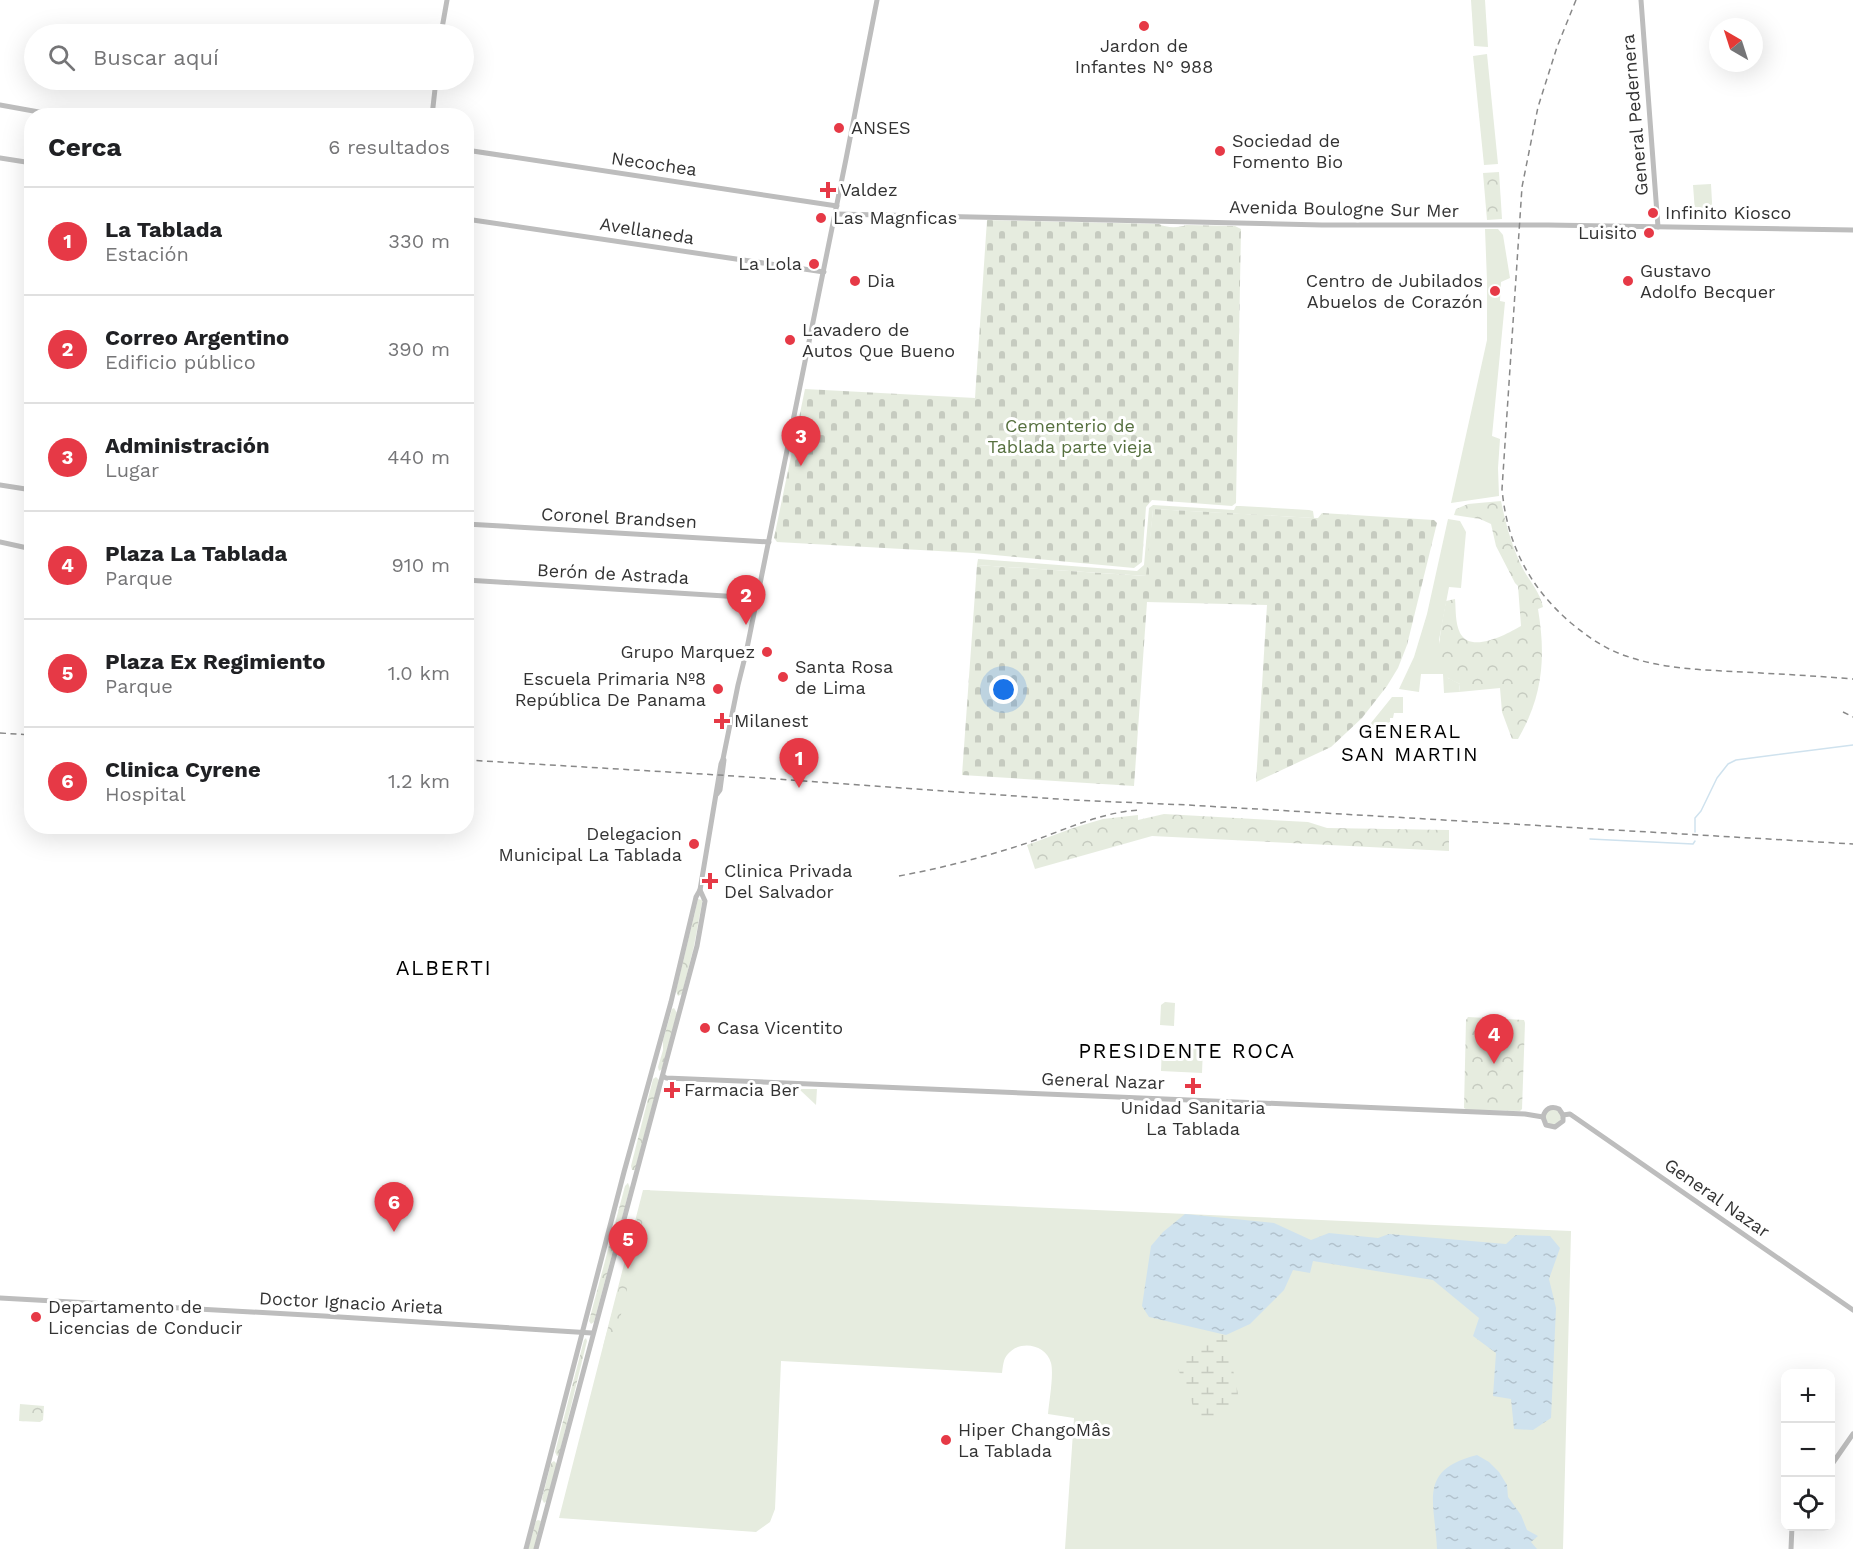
<!DOCTYPE html>
<html lang="es">
<meta charset="utf-8">
<style>
:root{--surface:#fff;--page:#f2f2f2;--text:#202124;--muted:#757577;--line:#e0e0e0;--accent:#e63946}
body{margin:0;font-family:"Work Sans",sans-serif;background:var(--page);color:var(--text)}
.controls{position:absolute;right:18px;bottom:18px;display:grid;overflow:hidden;border-radius:12px;box-shadow:0 6px 24px #0002}
.controls button{width:54px;height:54px;display:grid;place-items:center;padding:0;border:0;border-bottom:2px solid var(--line);background:var(--surface);color:var(--text);font:30px sans-serif}
.compass{position:absolute;left:1709px;top:18px;width:54px;height:54px;border-radius:50%;background:var(--surface);box-shadow:0 6px 24px #0002;rotate:321deg}
.you{position:absolute;left:1004px;top:690px;width:21px;height:21px;margin:-15px;border:4px solid #fff;border-radius:50%;background:#1a73e8;box-shadow:0 0 0 9px #1a73e833}
.badge{display:grid;place-items:center;width:39px;height:39px;border-radius:50%;background:var(--accent);color:#fff;font-size:20px;font-weight:700}
.pin{position:absolute;translate:-50% -50px;filter:drop-shadow(0 2px 3px #0008)}
.pin::after{content:'';position:absolute;top:32px;width:21px;height:18px;background:inherit;clip-path:polygon(0 0,100% 0,50% 100%)}
.list{margin:0;padding:0;list-style:none}
h2{display:flex;justify-content:space-between;align-items:center;height:78px;margin:0;padding:0 24px;font-size:26px}
h2 small{font-size:20px;font-weight:400;color:var(--muted)}
.list li{display:grid;grid-template-columns:39px 1fr auto;gap:18px;align-items:center;box-sizing:border-box;height:108px;padding:0 24px;border-top:2px solid var(--line)}
.list b{display:block;font-size:22px;white-space:nowrap}
.list p{margin:0;font-size:20px;white-space:nowrap;color:var(--muted)}
.list em{font-size:20px;font-style:normal;color:var(--muted)}
.icon{flex:none;width:33px;height:33px;fill:none;stroke:currentColor;stroke-width:2;stroke-linecap:round;stroke-linejoin:round}
.map{position:relative;flex:none;width:1853px;height:1549px;overflow:hidden}
.search{position:absolute;background:var(--surface);box-shadow:0 6px 24px #0002;left:24px;top:24px;width:450px;height:66px;display:flex;align-items:center;gap:15px;box-sizing:border-box;padding:0 21px;border-radius:33px;color:var(--muted);font-size:22px}
.panel{position:absolute;background:var(--surface);box-shadow:0 6px 24px #0002;left:24px;top:108px;width:450px;height:726px;border-radius:24px}
.map>svg:first-child{display:block}
.green{fill:#e6ecdf}
.forest{fill:url(#forest-crowns)}
.wetland{fill:url(#wetland-marsh)}
.cemetery{fill:url(#cemetery-stones)}
.water{fill:url(#water-ripples)}
.lines{fill:none;stroke-linecap:round;stroke-linejoin:round}
.stream{stroke:#cfe2ee;stroke-width:1.5}
.secondary{stroke:#bdbdbd;stroke-width:5}
.rail{stroke:#888;stroke-width:1.5;stroke-dasharray:6 4.5;stroke-linecap:butt}
.poi-dot{fill:#e63946;stroke:#fff;stroke-width:2}
.labels{text-anchor:middle;stroke-width:6;stroke-linejoin:round;paint-order:stroke}
.poi-label{font-size:18px;fill:#333;stroke:#fff;text-anchor:start}
.street-label{font-size:18px;fill:#333;stroke:#fff}
.park-label{font-size:18px;fill:#56703f;stroke:#fff}
.neighbourhood-label{font-size:20px;letter-spacing:1.5px;fill:#000;stroke:#fff}
.quarter-label{font-size:21px;letter-spacing:1.5px;fill:#000;stroke:#fff}
</style>
<div class="map">
<svg width="1853" height="1549" viewBox="0 0 1853 1549">
<defs>
<pattern id="forest-crowns" width="20" height="18" patternUnits="userSpaceOnUse" patternTransform="scale(1.5)"><rect width="20" height="18" fill="#e6ecdf"/><path d="M2 6a3 3 0 1 1 6 0M12 15a3 3 0 1 1 6 0" fill="none" stroke="#c6cbc0"/></pattern>
<pattern id="wetland-marsh" width="20" height="14" patternUnits="userSpaceOnUse" patternTransform="scale(1.5)"><rect width="20" height="14" fill="#e6ecdf"/><path d="M1 5h8M5 5V1M11 12h8M15 12V8" fill="none" stroke="#c6cbc0"/></pattern>
<pattern id="cemetery-stones" width="16" height="16" patternUnits="userSpaceOnUse" patternTransform="scale(1.5)"><rect width="16" height="16" fill="#e6ecdf"/><path d="M2 7V4a2 2 0 0 1 4 0v3zM10 15v-3a2 2 0 0 1 4 0v3z" fill="#c6cbc0"/></pattern>
<pattern id="water-ripples" width="26" height="14" patternUnits="userSpaceOnUse" patternTransform="scale(1.5)"><rect width="26" height="14" fill="#cfe2ee"/><path d="M2 4q2-2 4 0t4 0M15 11q2-2 4 0t4 0" fill="none" stroke="#b2c2cd"/></pattern>
</defs>
<rect width="100%" height="100%" fill="#fff"/>
<!-- green -->
<g class="green">
<path d="M 1471,0 L 1485,0 L 1488,47 L 1474,46 Z"/>
<path d="M 1487,54 L 1498,164 L 1484,165 L 1473,56 Z"/>
<path d="M 1711,184 L 1713,220 L 1707,220 L 1706,207 L 1702,208 L 1702,212 L 1695,212 L 1693,185 Z"/>
<path d="M 1485,229 L 1498,229 L 1503,235 L 1510,278 L 1501,282 L 1500,301 L 1505,302 L 1492,436 L 1500,439 L 1498,468 L 1499,496 L 1451,503 L 1487,340 L 1487,281 Z"/>
<path d="M 1153,505 L 1234,510 L 1236,506 L 1240,506 L 1309,510 L 1313,511 L 1314,518 L 1153,509 L 1147,576 L 977,565 L 978,559 L 1137,571 L 1144,565 L 1149,508 Z"/>
<path d="M 1448,519 L 1460,521 L 1466,532 L 1461,588 L 1449,587 L 1439,640 L 1448,678 L 1460,684 L 1459,692 L 1444,693 L 1443,674 L 1421,674 L 1419,692 L 1399,689 L 1414,657 L 1427,614 Z"/>
<path d="M 1392,697 L 1403,697 L 1403,713 L 1394,713 L 1393,718 L 1390,718 L 1390,728 L 1372,727 L 1371,723 Z"/>
<path d="M 1165,1002 L 1175,1003 L 1174,1026 L 1160,1025 L 1161,1005 Z"/>
<path d="M 1162,1046 L 1203,1048 L 1202,1073 L 1161,1071 Z"/>
<path d="M 643,1190 L 1571,1231 L 1563,1549 L 1065,1549 L 1074,1418 L 1048,1414 C 1049,1402 1054,1374 1051,1363 C 1046,1344 1019,1339 1007,1355 C 1003,1360 1003,1367 1002,1373 L 781,1361 L 775,1509 L 770,1522 L 756,1532 L 559,1518 Z"/>
</g>
<!-- forest -->
<g class="forest">
<path d="M 1499,172 L 1502,219 L 1487,220 L 1483,173 Z"/>
<path d="M 1501,501 C 1506,525 1512,547 1523,569 C 1530,582 1540,592 1543,607 L 1538,609 C 1546,657 1543,696 1518,739 L 1512,739 L 1502,712 L 1500,688 L 1459,692 L 1460,684 C 1456,682 1450,680 1447,677 C 1432,660 1443,620 1446,601 L 1455,599 C 1456,610 1455,623 1460,633 C 1471,654 1507,634 1521,626 L 1518,586 L 1515,583 L 1496,546 L 1491,524 L 1480,519 L 1454,515 L 1456,509 L 1468,504 Z"/>
<path d="M 1164,814 L 1308,822 L 1327,828 L 1449,830 L 1449,851 L 1152,836 L 1035,869 L 1027,845 L 1076,827 L 1103,819 L 1138,815 L 1138,820 Z"/>
<path d="M 698,899 L 702,900 L 702,903 L 694,946 L 682,994 L 678,996 L 676,991 Z"/>
<path d="M 674,1008 L 677,1013 L 662,1069 L 659,1071 L 658,1067 L 663,1050 L 663,1040 L 672,1009 Z"/>
<path d="M 1468,1017 L 1524,1020 L 1525,1023 L 1522,1109 L 1520,1111 L 1467,1110 L 1464,1108 L 1466,1020 Z"/>
<path d="M 656,1077 L 659,1080 L 635,1170 L 632,1170 L 631,1166 L 653,1079 Z"/>
<path d="M 799,1089 L 817,1089 L 816,1105 Z"/>
<path d="M 1548,1110 L 1557,1110 L 1561,1114 L 1561,1119 L 1556,1125 L 1548,1124 L 1545,1115 Z"/>
<path d="M 628,1183 L 630,1188 L 594,1322 L 591,1324 L 589,1321 L 625,1186 Z"/>
<path d="M 645,1190 L 650,1190 L 613,1349 L 603,1347 Z"/>
<path d="M 586,1338 L 587,1341 L 559,1455 L 557,1456 L 555,1452 L 584,1340 Z"/>
<path d="M 20,1404 L 44,1406 L 43,1420 L 40,1422 L 19,1421 Z"/>
<path d="M 554,1461 L 557,1464 L 547,1501 L 544,1503 L 542,1499 L 551,1463 Z"/>
<path d="M 538,1520 L 541,1521 L 534,1549 L 528,1549 L 536,1521 Z"/>
</g>
<!-- wetland -->
<path class="wetland" d="M 1208,1332 L 1226,1335 L 1239,1399 L 1222,1419 L 1196,1416 L 1186,1384 L 1178,1370 Z"/>
<!-- cemetery -->
<g class="cemetery">
<path d="M 987,220 L 1159,224 C 1166,228 1179,228 1186,225 L 1235,226 L 1241,229 L 1236,503 L 1232,506 L 1152,500 L 1146,507 L 1142,562 L 1134,568 L 974,553 L 777,542 L 774,538 L 805,389 L 975,398 Z"/>
<path d="M 1153,509 L 1316,518 L 1318,518 L 1322,513 L 1434,520 L 1437,523 L 1407,645 L 1398,668 L 1387,686 L 1362,718 L 1331,747 L 1256,782 L 1267,605 L 1147,602 L 1134,786 L 962,775 L 977,565 L 1146,576 Z"/>
</g>
<!-- water -->
<g class="water">
<path d="M 1185,1214 L 1274,1223 L 1311,1240 L 1329,1233 L 1378,1238 L 1389,1234 L 1506,1244 L 1516,1235 L 1550,1236 L 1560,1248 L 1549,1279 L 1556,1308 L 1551,1418 L 1533,1430 L 1514,1429 L 1511,1399 L 1493,1396 L 1496,1353 L 1473,1336 L 1479,1318 L 1433,1280 L 1313,1261 L 1310,1273 L 1293,1270 L 1284,1290 L 1250,1324 L 1226,1335 L 1149,1317 L 1142,1306 L 1151,1246 L 1163,1232 Z"/>
<path d="M 1477,1455 L 1489,1462 L 1499,1472 L 1507,1485 L 1508,1497 L 1521,1515 L 1527,1530 L 1538,1536 L 1531,1542 L 1537,1549 L 1437,1549 C 1435,1501 1417,1470 1477,1455 Z"/>
</g>
<g class="lines">
<!-- stream -->
<g class="stream">
<path d="M 1695,832 L 1695,818 L 1701,811 L 1717,778 L 1728,764 L 1736,760 L 1853,745"/>
<path d="M 1590,839 L 1693,844 L 1695,841"/>
</g>
<!-- secondary -->
<g class="secondary">
<path d="M 1641,0 L 1658,227"/>
<path d="M 441,34 L 447,0"/>
<path d="M 0,105 L 61,116"/>
<path d="M 432,116 L 436,80"/>
<path d="M 466,150 L 837,206"/>
<path d="M 0,158 L 32,163"/>
<path d="M 836,214 L 1322,225 L 1548,225 L 1853,230"/>
<path d="M 466,219 L 824,272"/>
<path d="M 0,485 L 32,490"/>
<path d="M 466,524 L 769,542"/>
<path d="M 0,542 L 32,549"/>
<path d="M 466,580 L 757,598"/>
<path d="M 717,794 L 720,790 L 724,760"/>
<path d="M 663,1076 L 666,1078 L 1525,1114 L 1543,1117"/>
<path d="M 1563,1115 L 1570,1114 L 1853,1310"/>
<path d="M 1543,1117 L 1546,1125 L 1555,1127 L 1563,1121 L 1563,1115"/>
<path d="M 1543,1117 C 1545,1109 1551,1105 1559,1109 L 1563,1115"/>
<path d="M 0,1298 L 324,1316 L 592,1333"/>
<path d="M 1830,1467 L 1853,1434"/>
<path d="M 526,1549 L 624,1172 L 671,1002 L 696,897 L 700,890 L 721,764 L 723,759 L 738,685 L 746,653 L 846,159 L 877,0"/>
<path d="M 536,1549 L 697,946 L 705,901 L 700,890"/>
<path d="M 1791,1549 L 1792,1526"/>
</g>
<!-- rail -->
<g class="rail">
<path d="M 1576,0 L 1557,47 L 1538,107 L 1522,187 L 1502,489 C 1507,544 1529,587 1571,623 C 1588,637 1605,649 1626,656 C 1663,669 1704,670 1743,672 C 1780,674 1816,676 1853,679"/>
<path d="M 1843,712 L 1853,717"/>
<path d="M 0,733 L 32,735"/>
<path d="M 466,760 L 719,775 L 1072,800 L 1188,805 L 1853,844"/>
<path d="M 899,876 C 942,868 985,857 1027,843 C 1065,830 1100,812 1141,810"/>
</g>
</g>
<!-- markers -->
<g class="poi-dot">
<circle cx="1144" cy="26" r="6"/>
<circle cx="839" cy="128" r="6"/>
<circle cx="1220" cy="151" r="6"/>
<path d="M825 181h6v6h6v6h-6v6h-6v-6h-6v-6h6z"/>
<circle cx="1653" cy="213" r="6"/>
<circle cx="821" cy="218" r="6"/>
<circle cx="1649" cy="233" r="6"/>
<circle cx="814" cy="264" r="6"/>
<circle cx="855" cy="281" r="6"/>
<circle cx="1628" cy="281" r="6"/>
<circle cx="1495" cy="291" r="6"/>
<circle cx="790" cy="340" r="6"/>
<circle cx="767" cy="652" r="6"/>
<circle cx="783" cy="677" r="6"/>
<circle cx="718" cy="689" r="6"/>
<path d="M719 712h6v6h6v6h-6v6h-6v-6h-6v-6h6z"/>
<circle cx="694" cy="844" r="6"/>
<path d="M707 872h6v6h6v6h-6v6h-6v-6h-6v-6h6z"/>
<circle cx="705" cy="1028" r="6"/>
<path d="M1190 1077h6v6h6v6h-6v6h-6v-6h-6v-6h6z"/>
<path d="M669 1081h6v6h6v6h-6v6h-6v-6h-6v-6h6z"/>
<circle cx="36" cy="1317" r="6"/>
<circle cx="946" cy="1440" r="6"/>
</g>
<g class="labels">
<!-- poi labels -->
<g class="poi-label">
<text x="1144" y="52" text-anchor="middle">Jardon de<tspan x="1144" dy="21">Infantes N° 988</tspan></text>
<text x="851" y="134">ANSES</text>
<text x="1232" y="147">Sociedad de<tspan x="1232" dy="21">Fomento Bio</tspan></text>
<text x="840" y="196">Valdez</text>
<text x="1665" y="219">Infinito Kiosco</text>
<text x="833" y="224">Las Magnficas</text>
<text x="1637" y="239" text-anchor="end">Luisito</text>
<text x="802" y="270" text-anchor="end">La Lola</text>
<text x="1640" y="277">Gustavo<tspan x="1640" dy="21">Adolfo Becquer</tspan></text>
<text x="867" y="287">Dia</text>
<text x="1483" y="287" text-anchor="end">Centro de Jubilados<tspan x="1483" dy="21">Abuelos de Corazón</tspan></text>
<text x="802" y="336">Lavadero de<tspan x="802" dy="21">Autos Que Bueno</tspan></text>
<text x="755" y="658" text-anchor="end">Grupo Marquez</text>
<text x="795" y="673">Santa Rosa<tspan x="795" dy="21">de Lima</tspan></text>
<text x="706" y="685" text-anchor="end">Escuela Primaria Nº8<tspan x="706" dy="21">República De Panama</tspan></text>
<text x="734" y="727">Milanest</text>
<text x="682" y="840" text-anchor="end">Delegacion<tspan x="682" dy="21">Municipal La Tablada</tspan></text>
<text x="724" y="877">Clinica Privada<tspan x="724" dy="21">Del Salvador</tspan></text>
<text x="717" y="1034">Casa Vicentito</text>
<text x="684" y="1096">Farmacia Ber</text>
<text x="1193" y="1114" text-anchor="middle">Unidad Sanitaria<tspan x="1193" dy="21">La Tablada</tspan></text>
<text x="48" y="1313">Departamento de<tspan x="48" dy="21">Licencias de Conducir</tspan></text>
<text x="958" y="1436">Hiper ChangoMâs<tspan x="958" dy="21">La Tablada</tspan></text>
</g>
<!-- street labels -->
<g class="street-label">
<text transform="translate(1635 115) rotate(-95)" y="6">General Pedernera</text>
<text transform="translate(654 164) rotate(8)" y="6">Necochea</text>
<text transform="translate(1344 209) rotate(1)" y="6">Avenida Boulogne Sur Mer</text>
<text transform="translate(647 231) rotate(9)" y="6">Avellaneda</text>
<text transform="translate(619 518) rotate(3)" y="6">Coronel Brandsen</text>
<text transform="translate(613 574) rotate(3)" y="6">Berón de Astrada</text>
<text transform="translate(1103 1081) rotate(2)" y="6">General Nazar</text>
<text transform="translate(1717 1198) rotate(35)" y="6">General Nazar</text>
<text transform="translate(351 1303) rotate(3)" y="6">Doctor Ignacio Arieta</text>
</g>
<!-- park labels -->
<g class="park-label">
<text x="1070" y="432">Cementerio de<tspan x="1070" dy="21">Tablada parte vieja</tspan></text>
</g>
<!-- neighbourhood labels -->
<g class="neighbourhood-label">
<text x="1410" y="738">GENERAL<tspan x="1410" dy="23">SAN MARTIN</tspan></text>
</g>
<!-- quarter labels -->
<g class="quarter-label">
<text x="444" y="975">ALBERTI</text>
<text x="1187" y="1058">PRESIDENTE ROCA</text>
</g>
</g>
</svg>
<div class="controls">
<button>+</button>
<button>−</button>
<button><svg class="icon" aria-label="locate" viewBox="0 0 24 24"><circle cx="12" cy="12" r="6"/><path d="M12 2v4M12 18v4M2 12h4M18 12h4"/></svg></button>
</div>
<svg class="compass" viewBox="-18 -18 36 36"><path d="M0-13l5 13h-10z" fill="#e53935"/><path d="M0 13l5-13h-10z" fill="#757577"/></svg>
<div class="you"></div>
<div class="pin badge" style="left:799px;top:788px">1</div>
<div class="pin badge" style="left:746px;top:625px">2</div>
<div class="pin badge" style="left:801px;top:466px">3</div>
<div class="pin badge" style="left:1494px;top:1064px">4</div>
<div class="pin badge" style="left:628px;top:1269px">5</div>
<div class="pin badge" style="left:394px;top:1232px">6</div>
<div class="search"><svg class="icon" aria-label="search" viewBox="0 0 24 24"><circle cx="10" cy="10" r="6"/><path d="M15 15l6 6"/></svg>Buscar aquí</div>
<section class="panel">
<h2>Cerca<small>6 resultados</small></h2>
<ul class="list">
<li><span class="badge">1</span><div><b>La Tablada</b><p>Estación</p></div><em>330 m</em></li>
<li><span class="badge">2</span><div><b>Correo Argentino</b><p>Edificio público</p></div><em>390 m</em></li>
<li><span class="badge">3</span><div><b>Administración</b><p>Lugar</p></div><em>440 m</em></li>
<li><span class="badge">4</span><div><b>Plaza La Tablada</b><p>Parque</p></div><em>910 m</em></li>
<li><span class="badge">5</span><div><b>Plaza Ex Regimiento</b><p>Parque</p></div><em>1.0 km</em></li>
<li><span class="badge">6</span><div><b>Clinica Cyrene</b><p>Hospital</p></div><em>1.2 km</em></li>
</ul>
</section>
</div>
